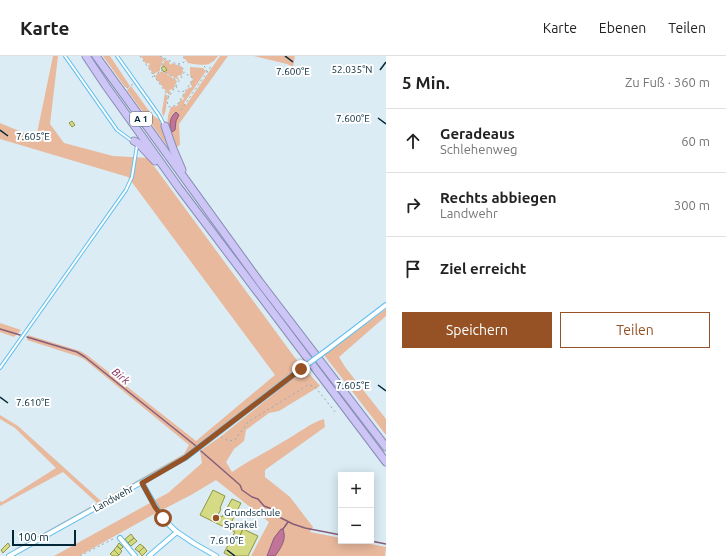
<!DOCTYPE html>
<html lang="de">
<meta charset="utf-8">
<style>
:root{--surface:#fff;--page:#f2f2f2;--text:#222;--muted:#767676;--line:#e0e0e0;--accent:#965224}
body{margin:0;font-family:Ubuntu,sans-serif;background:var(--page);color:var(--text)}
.controls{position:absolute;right:12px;bottom:12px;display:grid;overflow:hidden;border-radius:0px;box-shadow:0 2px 10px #0003}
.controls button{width:36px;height:36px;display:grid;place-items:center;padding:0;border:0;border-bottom:1px solid var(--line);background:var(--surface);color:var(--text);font:20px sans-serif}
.scale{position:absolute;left:12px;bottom:10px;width:64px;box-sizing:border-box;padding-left:4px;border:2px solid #002637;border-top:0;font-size:11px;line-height:14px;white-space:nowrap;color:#002637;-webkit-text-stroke:3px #fff;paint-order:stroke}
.stop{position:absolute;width:12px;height:12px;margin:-9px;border:3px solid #965224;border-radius:50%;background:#fff}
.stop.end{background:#965224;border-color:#fff;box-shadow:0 1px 4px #0008}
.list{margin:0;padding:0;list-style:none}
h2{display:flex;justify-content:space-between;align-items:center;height:52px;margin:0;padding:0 16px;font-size:17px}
h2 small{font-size:13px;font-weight:400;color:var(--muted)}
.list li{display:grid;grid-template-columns:26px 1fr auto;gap:12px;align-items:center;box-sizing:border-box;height:64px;padding:0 16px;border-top:1px solid var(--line)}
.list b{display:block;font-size:15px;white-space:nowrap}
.list p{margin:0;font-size:13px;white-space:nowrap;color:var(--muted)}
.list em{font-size:13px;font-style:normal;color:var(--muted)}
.actions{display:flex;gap:8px;padding:12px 16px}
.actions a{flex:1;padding:9px 0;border:1px solid var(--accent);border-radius:0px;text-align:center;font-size:14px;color:var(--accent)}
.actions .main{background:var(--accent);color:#fff}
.icon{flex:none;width:22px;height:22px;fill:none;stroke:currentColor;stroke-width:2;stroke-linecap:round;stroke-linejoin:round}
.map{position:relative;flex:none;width:386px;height:500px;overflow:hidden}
header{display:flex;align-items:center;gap:24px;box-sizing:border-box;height:56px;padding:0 20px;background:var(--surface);border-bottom:1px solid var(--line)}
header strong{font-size:19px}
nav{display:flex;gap:22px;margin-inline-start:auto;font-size:14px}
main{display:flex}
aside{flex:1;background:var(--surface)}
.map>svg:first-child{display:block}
.green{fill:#e8b99d}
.water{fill:#c17497;stroke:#875d7a}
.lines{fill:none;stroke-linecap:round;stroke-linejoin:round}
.stream{stroke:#875d7a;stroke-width:1.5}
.building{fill:#d5db85;stroke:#90953f}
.service-casing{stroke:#63c0ed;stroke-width:4}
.minor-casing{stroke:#63c0ed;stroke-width:6}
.motorway-casing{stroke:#858db2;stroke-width:9}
.path{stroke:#95adb8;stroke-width:1;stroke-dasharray:2 3;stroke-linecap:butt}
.service{stroke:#fff;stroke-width:2}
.minor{stroke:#fff;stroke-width:4}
.motorway{stroke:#ccc5f5;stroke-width:7}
.minor-bridge-casing{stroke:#63c0ed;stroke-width:6;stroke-linecap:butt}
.minor-bridge{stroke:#fff;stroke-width:4}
.route{stroke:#965224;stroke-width:5}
.ticks{fill:none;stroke:#002637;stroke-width:1.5}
.poi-dot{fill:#965224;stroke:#fff;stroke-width:1.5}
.labels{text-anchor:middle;stroke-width:4;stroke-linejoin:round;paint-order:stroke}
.shield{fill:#fff;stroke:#4c6773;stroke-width:1}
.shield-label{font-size:9px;font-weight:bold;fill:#002637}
.street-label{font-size:10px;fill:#002637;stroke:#fff}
.poi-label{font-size:10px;fill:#002637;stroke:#fff;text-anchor:start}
.water-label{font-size:11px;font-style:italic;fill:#7f2354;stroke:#fff}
.ticks-label{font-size:10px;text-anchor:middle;fill:#002637;stroke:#fff;stroke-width:4;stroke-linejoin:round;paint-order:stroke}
</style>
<header>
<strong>Karte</strong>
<nav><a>Karte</a><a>Ebenen</a><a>Teilen</a></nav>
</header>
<main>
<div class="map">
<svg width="386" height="500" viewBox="0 0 386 500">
<rect width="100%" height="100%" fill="#dbecf5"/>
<!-- green -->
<g class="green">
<path d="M 53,0 L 58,0 L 50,68 L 64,87 L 113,100 L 150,102 L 151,106 L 301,310 L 297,315 L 181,403 L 123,433 L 122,436 L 16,494 L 15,493 L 97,447 L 63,416 L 0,450 L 0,445 L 2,446 L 56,412 L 15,372 L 0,363 L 0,359 L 18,370 L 101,445 L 184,398 L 189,389 L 84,303 L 77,300 L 27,284 L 28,279 L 80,295 L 87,299 L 196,385 L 275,319 L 134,129 L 128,121 L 0,83 L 0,67 L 36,82 Z"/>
<path d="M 103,0 L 110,0 L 130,30 L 127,32 L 125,31 Z"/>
<path d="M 141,0 L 159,0 L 164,2 L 160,12 L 160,15 L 155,17 L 155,18 L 153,18 L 148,10 L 150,8 L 148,7 L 146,8 Z"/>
<path d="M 183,0 L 218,0 C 210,12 201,9 188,7 Z"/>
<path d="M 220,0 L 228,0 L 179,68 L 180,89 L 174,93 C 169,77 164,67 171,51 L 177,50 L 181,43 L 183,44 L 184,42 L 182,41 L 189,31 L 191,32 L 192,30 L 190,28 L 193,23 L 190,20 L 190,11 L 203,12 L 206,15 L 184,47 L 186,49 Z"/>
<path d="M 254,0 L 295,0 L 293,11 L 287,8 Z"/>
<path d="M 165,4 L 170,5 L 169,7 L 171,9 L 172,7 L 182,11 L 183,16 L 181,20 L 179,19 L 177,21 L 179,23 L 179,24 L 164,16 L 167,14 L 164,10 L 161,12 Z"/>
<path d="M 162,15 L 177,25 L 173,34 L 171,33 L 169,35 L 171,36 L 169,39 L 155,21 L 156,19 Z"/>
<path d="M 131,30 L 152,59 L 160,64 L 171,95 L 127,34 Z"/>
<path d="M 165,37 L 168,41 C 165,47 168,53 163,61 L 162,55 Z"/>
<path d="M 386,253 L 386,260 L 339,301 L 345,311 L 386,363 L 386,379 L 324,299 Z"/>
<path d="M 0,267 L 21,274 L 14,281 L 0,276 Z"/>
<path d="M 305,313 L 320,330 L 279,355 L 269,357 L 246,374 L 244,385 L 234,393 L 226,406 L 232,416 C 250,404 268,395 286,384 C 299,377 310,367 324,363 L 325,371 L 265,414 L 265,421 L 290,441 L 313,471 L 310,476 L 341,482 L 341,485 L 355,485 L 386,491 L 385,500 L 275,500 C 281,492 286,484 284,474 C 273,478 272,490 267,500 L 251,500 L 269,466 L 216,424 L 191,439 L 160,455 L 155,444 L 168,437 L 202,407 L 200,395 L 220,381 Z"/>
<path d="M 150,447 L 156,457 L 79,500 L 54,500 Z"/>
</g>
<!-- water -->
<g class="water">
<path d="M 176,56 L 179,59 L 176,65 L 175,74 L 172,76 C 168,69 170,61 176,56 Z"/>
<path d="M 281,473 L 283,473 C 287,483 281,492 275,500 L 267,500 L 274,482 Z"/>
</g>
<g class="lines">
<!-- stream -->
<g class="stream">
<path d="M 0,273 L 20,279"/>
<path d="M 27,281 L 77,296 L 85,301 L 196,390"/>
<path d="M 201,395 L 240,429 L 242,434 L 252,441 L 258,443 L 264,450 L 272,453 L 277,460 L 293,468 L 305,472 L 341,479"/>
<path d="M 283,473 L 288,466"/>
<path d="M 371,485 L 386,488"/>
</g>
</g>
<!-- building -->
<g class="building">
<path d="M 164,10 L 167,14 L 164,16 L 161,12 Z"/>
<path d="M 72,65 L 75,69 L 72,71 L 69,67 Z"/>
<path d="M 213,434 L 225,440 L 220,452 L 221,453 L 218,459 L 222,461 L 232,443 L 241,447 L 228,473 L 200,459 Z"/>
<path d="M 231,467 L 243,473 L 238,484 L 232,481 L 235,476 L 228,473 Z"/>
<path d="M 243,473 L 258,480 L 248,500 L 230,500 L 224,497 L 232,481 L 238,484 Z"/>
<path d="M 131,478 L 134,482 L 128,487 L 125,483 Z"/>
<path d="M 134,482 L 137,485 L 131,490 L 128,487 Z"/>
<path d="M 8,487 L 10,490 L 3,497 L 1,494 Z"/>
<path d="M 119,487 L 123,491 L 121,493 L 117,490 Z"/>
<path d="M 140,488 L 144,491 L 139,496 L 135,493 Z"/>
<path d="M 117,490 L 122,495 L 119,499 L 114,494 Z"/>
<path d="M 144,491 L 147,495 L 142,500 L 139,496 Z"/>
<path d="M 114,494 L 119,499 L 117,500 L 113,500 L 110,498 Z"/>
</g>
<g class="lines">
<defs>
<g id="service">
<path d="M 65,0 L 117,74 L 132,85"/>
<path d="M 117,0 L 159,59 L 164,69"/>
<path d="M 0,312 L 126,134 L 132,121 L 137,89"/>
</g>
<g id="minor">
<path d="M 327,294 L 386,249"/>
<path d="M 142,427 C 152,444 160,462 177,476 L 149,500"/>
<path d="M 177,476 L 195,488 L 216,500"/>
<path d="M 120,482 L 135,500"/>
<path d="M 9,500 L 185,402 L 301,313"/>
</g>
<g id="motorway">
<path d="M 86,0 L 106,30 L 179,132 L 386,406"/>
<path d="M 96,0 L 259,225 L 386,391"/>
<path d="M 165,70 L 173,93 L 182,114"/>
<path d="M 134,85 L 138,87 L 155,105"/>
</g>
</defs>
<!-- service casing -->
<use href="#service" class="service-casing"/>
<!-- minor casing -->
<use href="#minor" class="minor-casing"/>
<!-- motorway casing -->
<use href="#motorway" class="motorway-casing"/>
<!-- path -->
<g class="path">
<path d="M 140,0 L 154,20 L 152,21"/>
<path d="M 160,0 L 181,10 L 184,14 L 184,17 L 167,44 L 168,50 L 169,51 L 177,49 L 192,24 L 192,21 L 184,17"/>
<path d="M 178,8 L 183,7 L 185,4 L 183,0"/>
<path d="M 204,10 L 206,12 L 207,16"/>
<path d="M 162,14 L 161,11 L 165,2"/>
<path d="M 176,30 L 179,36 L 185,35"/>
<path d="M 127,32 L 133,28"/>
<path d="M 169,41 L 154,20 L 162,14 L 178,25"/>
<path d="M 181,54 L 212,9"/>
<path d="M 221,381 L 229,385 L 235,384 L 248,366 L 308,329 L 313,330 L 316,332 L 336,357"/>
<path d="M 80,500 L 115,482"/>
</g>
<!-- service -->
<use href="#service" class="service"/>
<!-- minor -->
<use href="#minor" class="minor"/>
<!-- motorway -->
<use href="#motorway" class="motorway"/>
<defs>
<path id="minor-bridge" d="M 301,313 L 327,294"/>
</defs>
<!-- minor-bridge casing -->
<use href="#minor-bridge" class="minor-bridge-casing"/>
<!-- minor-bridge -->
<use href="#minor-bridge" class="minor-bridge"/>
</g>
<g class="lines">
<!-- route -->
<path class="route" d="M 163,462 L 155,451 L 142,427 L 185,402 L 301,313"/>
</g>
<!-- ticks -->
<path class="ticks" d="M 285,0 L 293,6M 380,14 L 386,6M 378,62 L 386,68M 0,74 L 8,80M 378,329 L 386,335M 0,341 L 8,347M 227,494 L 235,500"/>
<!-- markers -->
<circle class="poi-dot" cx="216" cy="462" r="4"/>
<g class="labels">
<!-- shield labels -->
<rect class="shield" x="130" y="56" width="22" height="14" rx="3"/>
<g class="shield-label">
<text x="141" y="66">A 1</text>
</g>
<!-- street labels -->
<g class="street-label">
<text transform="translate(113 442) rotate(-29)" y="4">Landwehr</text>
</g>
<!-- poi labels -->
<g class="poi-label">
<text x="224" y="460">Grundschule<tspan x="224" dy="12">Sprakel</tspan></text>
</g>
<!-- water labels -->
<g class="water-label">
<text transform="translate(121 320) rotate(39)" y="4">Birk</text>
</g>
</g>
<g class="ticks-label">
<text x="352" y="17">52.035°N</text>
<text x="293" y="19">7.600°E</text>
<text x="353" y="66">7.600°E</text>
<text x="33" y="84">7.605°E</text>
<text x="353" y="333">7.605°E</text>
<text x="33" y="350">7.610°E</text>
<text x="227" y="488">7.610°E</text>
</g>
</svg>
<div class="controls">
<button>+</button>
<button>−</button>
</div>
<div class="scale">100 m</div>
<div class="stop" style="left:163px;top:462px"></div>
<div class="stop end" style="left:301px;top:313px"></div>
</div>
<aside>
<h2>5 Min.<small>Zu Fuß · 360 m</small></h2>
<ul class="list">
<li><svg class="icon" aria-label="ahead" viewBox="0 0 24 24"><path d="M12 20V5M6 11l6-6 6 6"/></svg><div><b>Geradeaus</b><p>Schlehenweg</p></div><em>60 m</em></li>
<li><svg class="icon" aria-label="right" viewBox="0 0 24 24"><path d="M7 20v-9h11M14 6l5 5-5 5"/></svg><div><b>Rechts abbiegen</b><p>Landwehr</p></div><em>300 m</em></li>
<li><svg class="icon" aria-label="arrive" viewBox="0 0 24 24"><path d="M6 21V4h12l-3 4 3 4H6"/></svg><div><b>Ziel erreicht</b></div></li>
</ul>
<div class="actions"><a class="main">Speichern</a><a>Teilen</a></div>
</aside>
</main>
